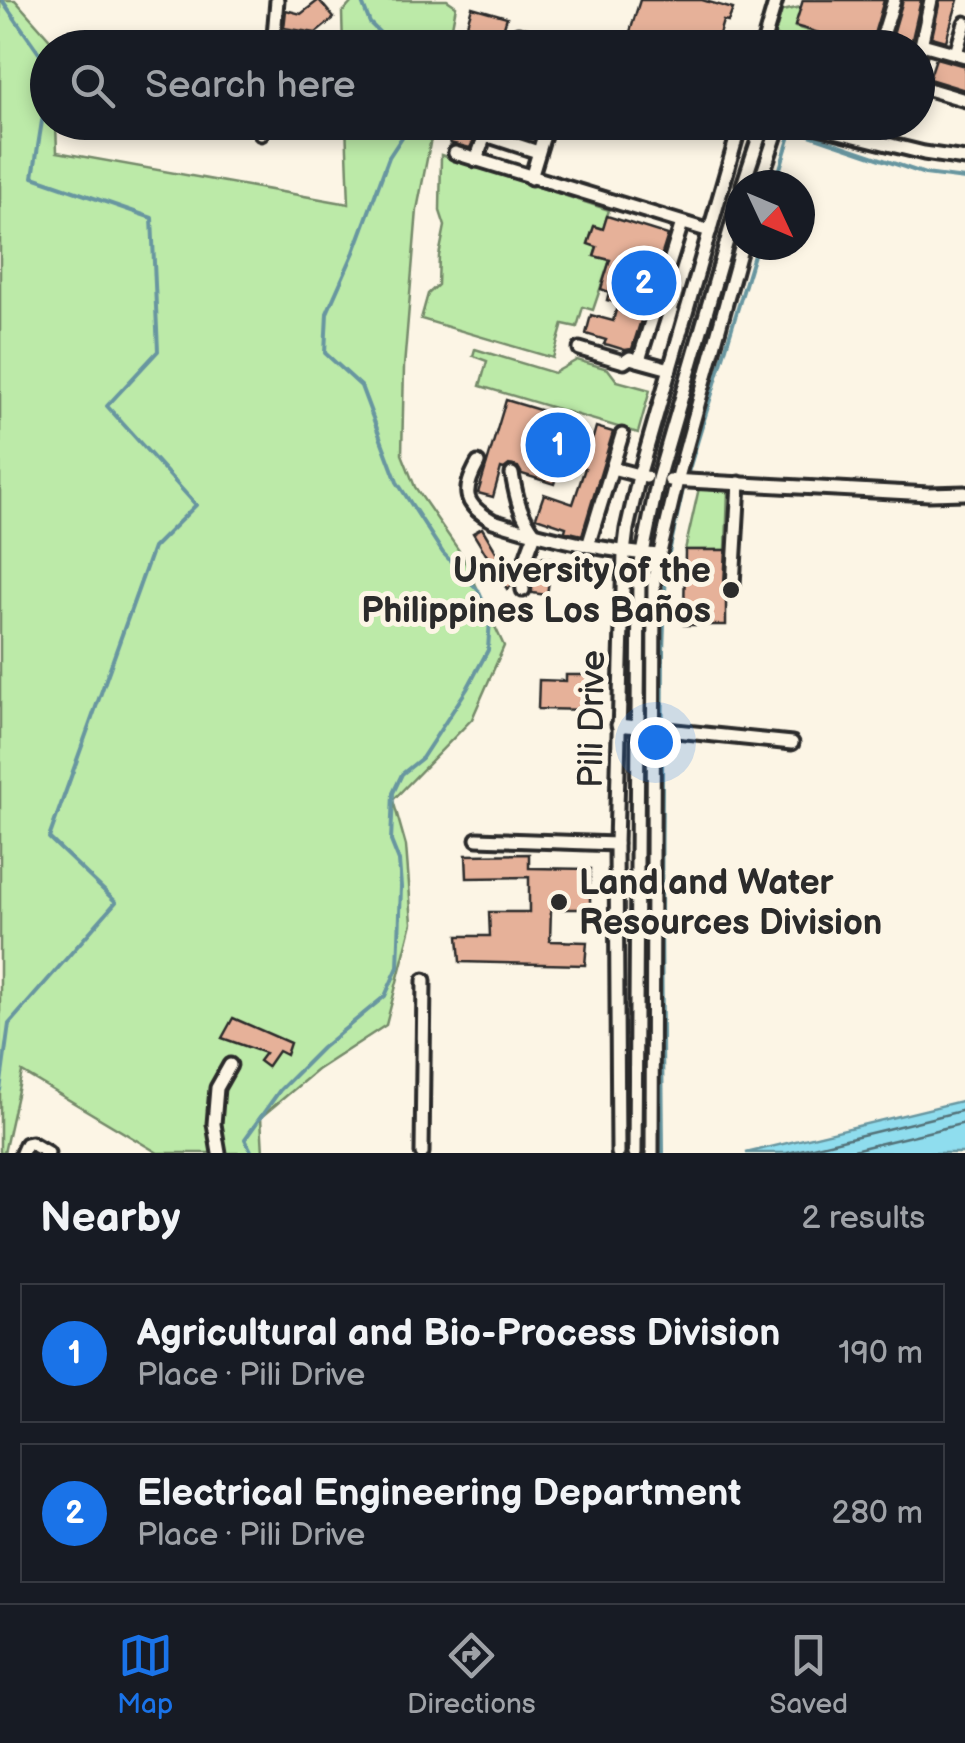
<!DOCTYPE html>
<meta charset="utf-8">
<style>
:root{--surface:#171b24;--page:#20242c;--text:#f1f3f6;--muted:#9ea1a6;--line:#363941;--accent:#1a73e8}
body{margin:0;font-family:"Balsamiq Sans",sans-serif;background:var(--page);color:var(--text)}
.compass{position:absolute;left:725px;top:170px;width:90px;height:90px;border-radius:50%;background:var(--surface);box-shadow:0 5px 15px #0003;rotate:134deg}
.you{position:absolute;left:655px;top:742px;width:35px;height:35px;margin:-25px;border:8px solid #fff;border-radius:50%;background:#1a73e8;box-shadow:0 0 0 15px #1a73e833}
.badge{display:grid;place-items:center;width:65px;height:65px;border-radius:50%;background:var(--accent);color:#fff;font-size:32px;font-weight:700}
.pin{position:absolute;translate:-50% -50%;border:5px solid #fff;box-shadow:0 2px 10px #0006}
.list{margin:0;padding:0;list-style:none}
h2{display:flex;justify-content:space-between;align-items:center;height:130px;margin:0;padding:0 40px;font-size:42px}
h2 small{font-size:32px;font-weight:400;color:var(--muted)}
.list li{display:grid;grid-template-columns:65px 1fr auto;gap:30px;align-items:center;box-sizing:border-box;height:140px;margin:0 20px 20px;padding:0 20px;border:2px solid var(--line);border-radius:0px}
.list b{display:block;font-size:38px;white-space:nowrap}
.list p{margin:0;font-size:32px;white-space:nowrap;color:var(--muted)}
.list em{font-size:32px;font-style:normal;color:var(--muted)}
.icon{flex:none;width:55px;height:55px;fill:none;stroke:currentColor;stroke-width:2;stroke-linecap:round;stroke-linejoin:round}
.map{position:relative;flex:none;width:965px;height:1153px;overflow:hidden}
.search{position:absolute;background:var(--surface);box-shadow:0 5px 15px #0003;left:30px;right:30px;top:30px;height:110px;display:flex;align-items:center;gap:25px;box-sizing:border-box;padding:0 35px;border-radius:55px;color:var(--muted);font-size:38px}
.sheet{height:450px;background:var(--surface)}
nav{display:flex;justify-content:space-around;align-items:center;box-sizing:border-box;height:140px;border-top:2px solid var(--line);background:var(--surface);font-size:28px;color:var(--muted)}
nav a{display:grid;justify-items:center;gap:5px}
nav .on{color:var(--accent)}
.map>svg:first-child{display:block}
.green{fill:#bceaa8;stroke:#748a6a;stroke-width:2.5}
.water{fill:#8fddee;stroke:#6796a0;stroke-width:2.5}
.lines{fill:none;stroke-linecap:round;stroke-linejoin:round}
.shore{stroke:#537279;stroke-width:2.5}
.stream{stroke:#6796a0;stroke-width:4}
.building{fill:#e6b199;stroke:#2b2b2b;stroke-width:2.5}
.minor-casing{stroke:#2b2b2b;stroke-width:19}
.minor{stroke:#fcf5e5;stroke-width:11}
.poi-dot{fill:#2b2b2b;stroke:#fcf5e5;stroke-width:4}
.labels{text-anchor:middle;stroke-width:10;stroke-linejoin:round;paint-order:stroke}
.poi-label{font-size:35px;font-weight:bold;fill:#2b2b2b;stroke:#fcf5e5;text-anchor:end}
.street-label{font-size:35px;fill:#2b2b2b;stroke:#fcf5e5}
</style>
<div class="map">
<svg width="965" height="1153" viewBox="0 0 965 1153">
<rect width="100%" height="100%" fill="#fcf5e5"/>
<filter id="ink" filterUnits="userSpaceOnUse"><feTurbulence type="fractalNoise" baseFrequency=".01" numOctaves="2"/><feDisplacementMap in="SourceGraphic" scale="20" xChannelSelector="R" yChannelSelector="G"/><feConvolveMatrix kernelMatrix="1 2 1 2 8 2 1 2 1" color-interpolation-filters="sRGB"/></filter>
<g filter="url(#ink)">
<!-- green -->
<g class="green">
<path d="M 0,0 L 15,0 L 54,44 L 54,47 L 48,48 L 48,122 L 56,123 L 57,152 L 349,204 L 346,123 L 434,123 L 417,210 L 404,367 L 402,454 L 415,487 L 462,555 L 504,646 L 472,719 L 393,800 L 406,846 L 412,923 L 386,1025 L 317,1070 L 261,1117 L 263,1153 L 158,1153 L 22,1072 L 4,1153 L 0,1153 Z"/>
<path d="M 354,0 L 447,0 L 456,6 L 448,47 L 343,47 L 342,13 Z"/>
<path d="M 801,7 L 795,27 L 849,43 L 848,47 L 798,48 L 773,40 L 782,11 Z"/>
<path d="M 441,155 L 609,210 L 603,229 L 594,227 L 588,243 L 597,247 L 595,256 L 610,260 L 593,310 L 583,307 L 577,327 L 563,324 L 553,358 L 421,319 L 428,294 L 438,285 L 439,256 L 445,226 L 440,211 Z"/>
<path d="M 475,349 L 554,373 L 577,360 L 608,369 L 617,381 L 650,390 L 638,433 L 480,386 L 487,361 L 473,356 Z"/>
<path d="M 699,488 L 728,489 L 726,550 L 685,550 Z"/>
</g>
<!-- water -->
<path class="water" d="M 965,1100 L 965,1153 L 746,1153 Z"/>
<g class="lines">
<!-- shore -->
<g class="shore">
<path d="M 788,1153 L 965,1110"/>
<path d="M 841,1153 L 965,1123"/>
</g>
<!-- stream -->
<g class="stream">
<path d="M 2,0 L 48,66"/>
<path d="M 361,0 L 370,23 L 395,48"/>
<path d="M 775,185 L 792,129 L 925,174 L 965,179"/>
<path d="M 0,1090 L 9,1024 L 116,902 L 49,838 L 153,548 L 196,505 L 107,406 L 158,351 L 152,218 L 33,177 L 48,84"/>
<path d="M 252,1153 L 245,1139 L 280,1090 L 322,1048 L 385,996 L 398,967 L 401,887 L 399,861 L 391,841 L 393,793 L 402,774 L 422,758 L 467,689 L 488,650 L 490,618 L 478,590 L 443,553 L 397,482 L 361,386 L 325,353 L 327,313 L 354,252 L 389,157 L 412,122"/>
<path d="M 663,1153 L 661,915 L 663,652 L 666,566 L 683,489 L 757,245"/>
</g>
</g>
<!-- building -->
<g class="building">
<path d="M 319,0 L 334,18 L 316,33 L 284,28 L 286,10 L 301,14 Z"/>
<path d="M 640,0 L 702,0 L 733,9 L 728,22 L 723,21 L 715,48 L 625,48 Z"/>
<path d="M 803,0 L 884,0 L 870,48 L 849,48 L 850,42 L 795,26 Z"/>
<path d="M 903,0 L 921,0 L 910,48 L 889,48 Z"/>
<path d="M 940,0 L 958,0 L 946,41 L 932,37 Z"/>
<path d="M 472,7 L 507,17 L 501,36 L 531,48 L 460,48 Z"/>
<path d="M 936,58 L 965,66 L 965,90 L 929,79 Z"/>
<path d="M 456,122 L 482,122 L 470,148 L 450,143 Z"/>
<path d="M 607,216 L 668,235 L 632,349 L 625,350 L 609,345 L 604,344 L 606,340 L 586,334 L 591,315 L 613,321 L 618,303 L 607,300 L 609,292 L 601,289 L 610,260 L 594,256 L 597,247 L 588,244 L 594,226 L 603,229 Z"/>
<path d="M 506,400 L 573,420 L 566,442 L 590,448 L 596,427 L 613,432 L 582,535 L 565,531 L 566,527 L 536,517 L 544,494 L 573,504 L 585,468 L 561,461 L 554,484 L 522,474 L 518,467 L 509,465 L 504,469 L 501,468 L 493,497 L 478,493 Z"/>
<path d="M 482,528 L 513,580 L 513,585 L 507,589 L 473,533 Z"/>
<path d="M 685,550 L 726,550 L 724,584 L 726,591 L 726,625 L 684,625 Z"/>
<path d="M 536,557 L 552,558 L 547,595 L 532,593 L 532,576 Z"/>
<path d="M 566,675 L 590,675 L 594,710 L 538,709 L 539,680 L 566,681 Z"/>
<path d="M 529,854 L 529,868 L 590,869 L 590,909 L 551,909 L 550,941 L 587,942 L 585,965 L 460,962 L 458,936 L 490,936 L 489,912 L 529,912 L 529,877 L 467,878 L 466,855 Z"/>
<path d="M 233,1018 L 290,1043 L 286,1055 L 278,1051 L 267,1067 L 259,1061 L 265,1053 L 222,1038 Z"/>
</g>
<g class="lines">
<defs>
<g id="minor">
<path d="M 518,34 L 569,48"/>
<path d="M 764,41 L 785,48"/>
<path d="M 922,44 L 965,56"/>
<path d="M 273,48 L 277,0"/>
<path d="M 762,48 L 776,0"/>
<path d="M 879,48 L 894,0"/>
<path d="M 956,53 L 965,23"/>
<path d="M 918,59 L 931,0"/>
<path d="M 918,86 L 965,100"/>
<path d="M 798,122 L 924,153 L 965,159"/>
<path d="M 261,134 L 263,122"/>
<path d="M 455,153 L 710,231"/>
<path d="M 476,160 L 484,138 L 492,137 L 538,152"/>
<path d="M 531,178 L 548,122"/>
<path d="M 743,185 L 764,122"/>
<path d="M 759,185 L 780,122"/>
<path d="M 580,349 L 624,362 L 630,358 L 670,369"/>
<path d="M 639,360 L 682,223"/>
<path d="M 478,463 C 462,492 463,504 493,521 C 547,538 602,551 659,555"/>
<path d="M 612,468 L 646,477"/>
<path d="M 512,474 C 517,500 519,512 535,534 C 528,552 520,570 523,590"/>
<path d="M 670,480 L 929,494 L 965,493"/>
<path d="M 588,546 L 622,435"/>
<path d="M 733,585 L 739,483"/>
<path d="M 618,725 L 792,743"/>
<path d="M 477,839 L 616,844"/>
<path d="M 22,1153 L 26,1144 L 31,1143 L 48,1153"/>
<path d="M 219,1153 L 214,1124 L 217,1088 L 230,1065"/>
<path d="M 422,1153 L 424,980"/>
<path d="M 618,1153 L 616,844 L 624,553 L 627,529 L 639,476 L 741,122"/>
<path d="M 635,1153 L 639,573 L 658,479 L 740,196"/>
<path d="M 652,1153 L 654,578 L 677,481 L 742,245"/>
</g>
</defs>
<!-- minor casing -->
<use href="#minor" class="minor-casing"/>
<!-- minor -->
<use href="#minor" class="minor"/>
</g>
</g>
<!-- markers -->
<g class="poi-dot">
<circle cx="731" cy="590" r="10"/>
<circle cx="559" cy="902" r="10"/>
</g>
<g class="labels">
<!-- poi labels -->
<g class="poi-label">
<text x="711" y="582">University of the<tspan x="711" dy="40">Philippines Los Baños</tspan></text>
<text x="579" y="894" text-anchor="start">Land and Water<tspan x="579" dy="40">Resources Division</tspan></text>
</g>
<!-- street labels -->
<g class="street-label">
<text transform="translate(591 719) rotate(-89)" y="12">Pili Drive</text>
</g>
</g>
</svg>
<svg class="compass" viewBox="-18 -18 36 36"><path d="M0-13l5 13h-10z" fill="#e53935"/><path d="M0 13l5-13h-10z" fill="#9ea1a6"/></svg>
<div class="you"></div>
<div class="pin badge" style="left:558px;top:445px">1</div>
<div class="pin badge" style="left:644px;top:283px">2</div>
<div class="search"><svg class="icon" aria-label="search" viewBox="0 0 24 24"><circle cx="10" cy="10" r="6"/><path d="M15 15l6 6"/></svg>Search here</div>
</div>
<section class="sheet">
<h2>Nearby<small>2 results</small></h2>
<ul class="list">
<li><span class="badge">1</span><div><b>Agricultural and Bio-Process Division</b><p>Place · Pili Drive</p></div><em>190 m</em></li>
<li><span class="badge">2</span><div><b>Electrical Engineering Department</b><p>Place · Pili Drive</p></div><em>280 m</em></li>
</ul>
</section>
<nav>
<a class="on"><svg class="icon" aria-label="map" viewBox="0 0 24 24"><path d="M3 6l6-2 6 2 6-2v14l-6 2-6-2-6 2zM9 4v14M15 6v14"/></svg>Map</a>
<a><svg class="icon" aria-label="directions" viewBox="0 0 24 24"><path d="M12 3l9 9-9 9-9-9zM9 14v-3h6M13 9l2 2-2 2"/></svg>Directions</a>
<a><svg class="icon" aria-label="saved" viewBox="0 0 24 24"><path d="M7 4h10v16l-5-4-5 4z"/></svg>Saved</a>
</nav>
